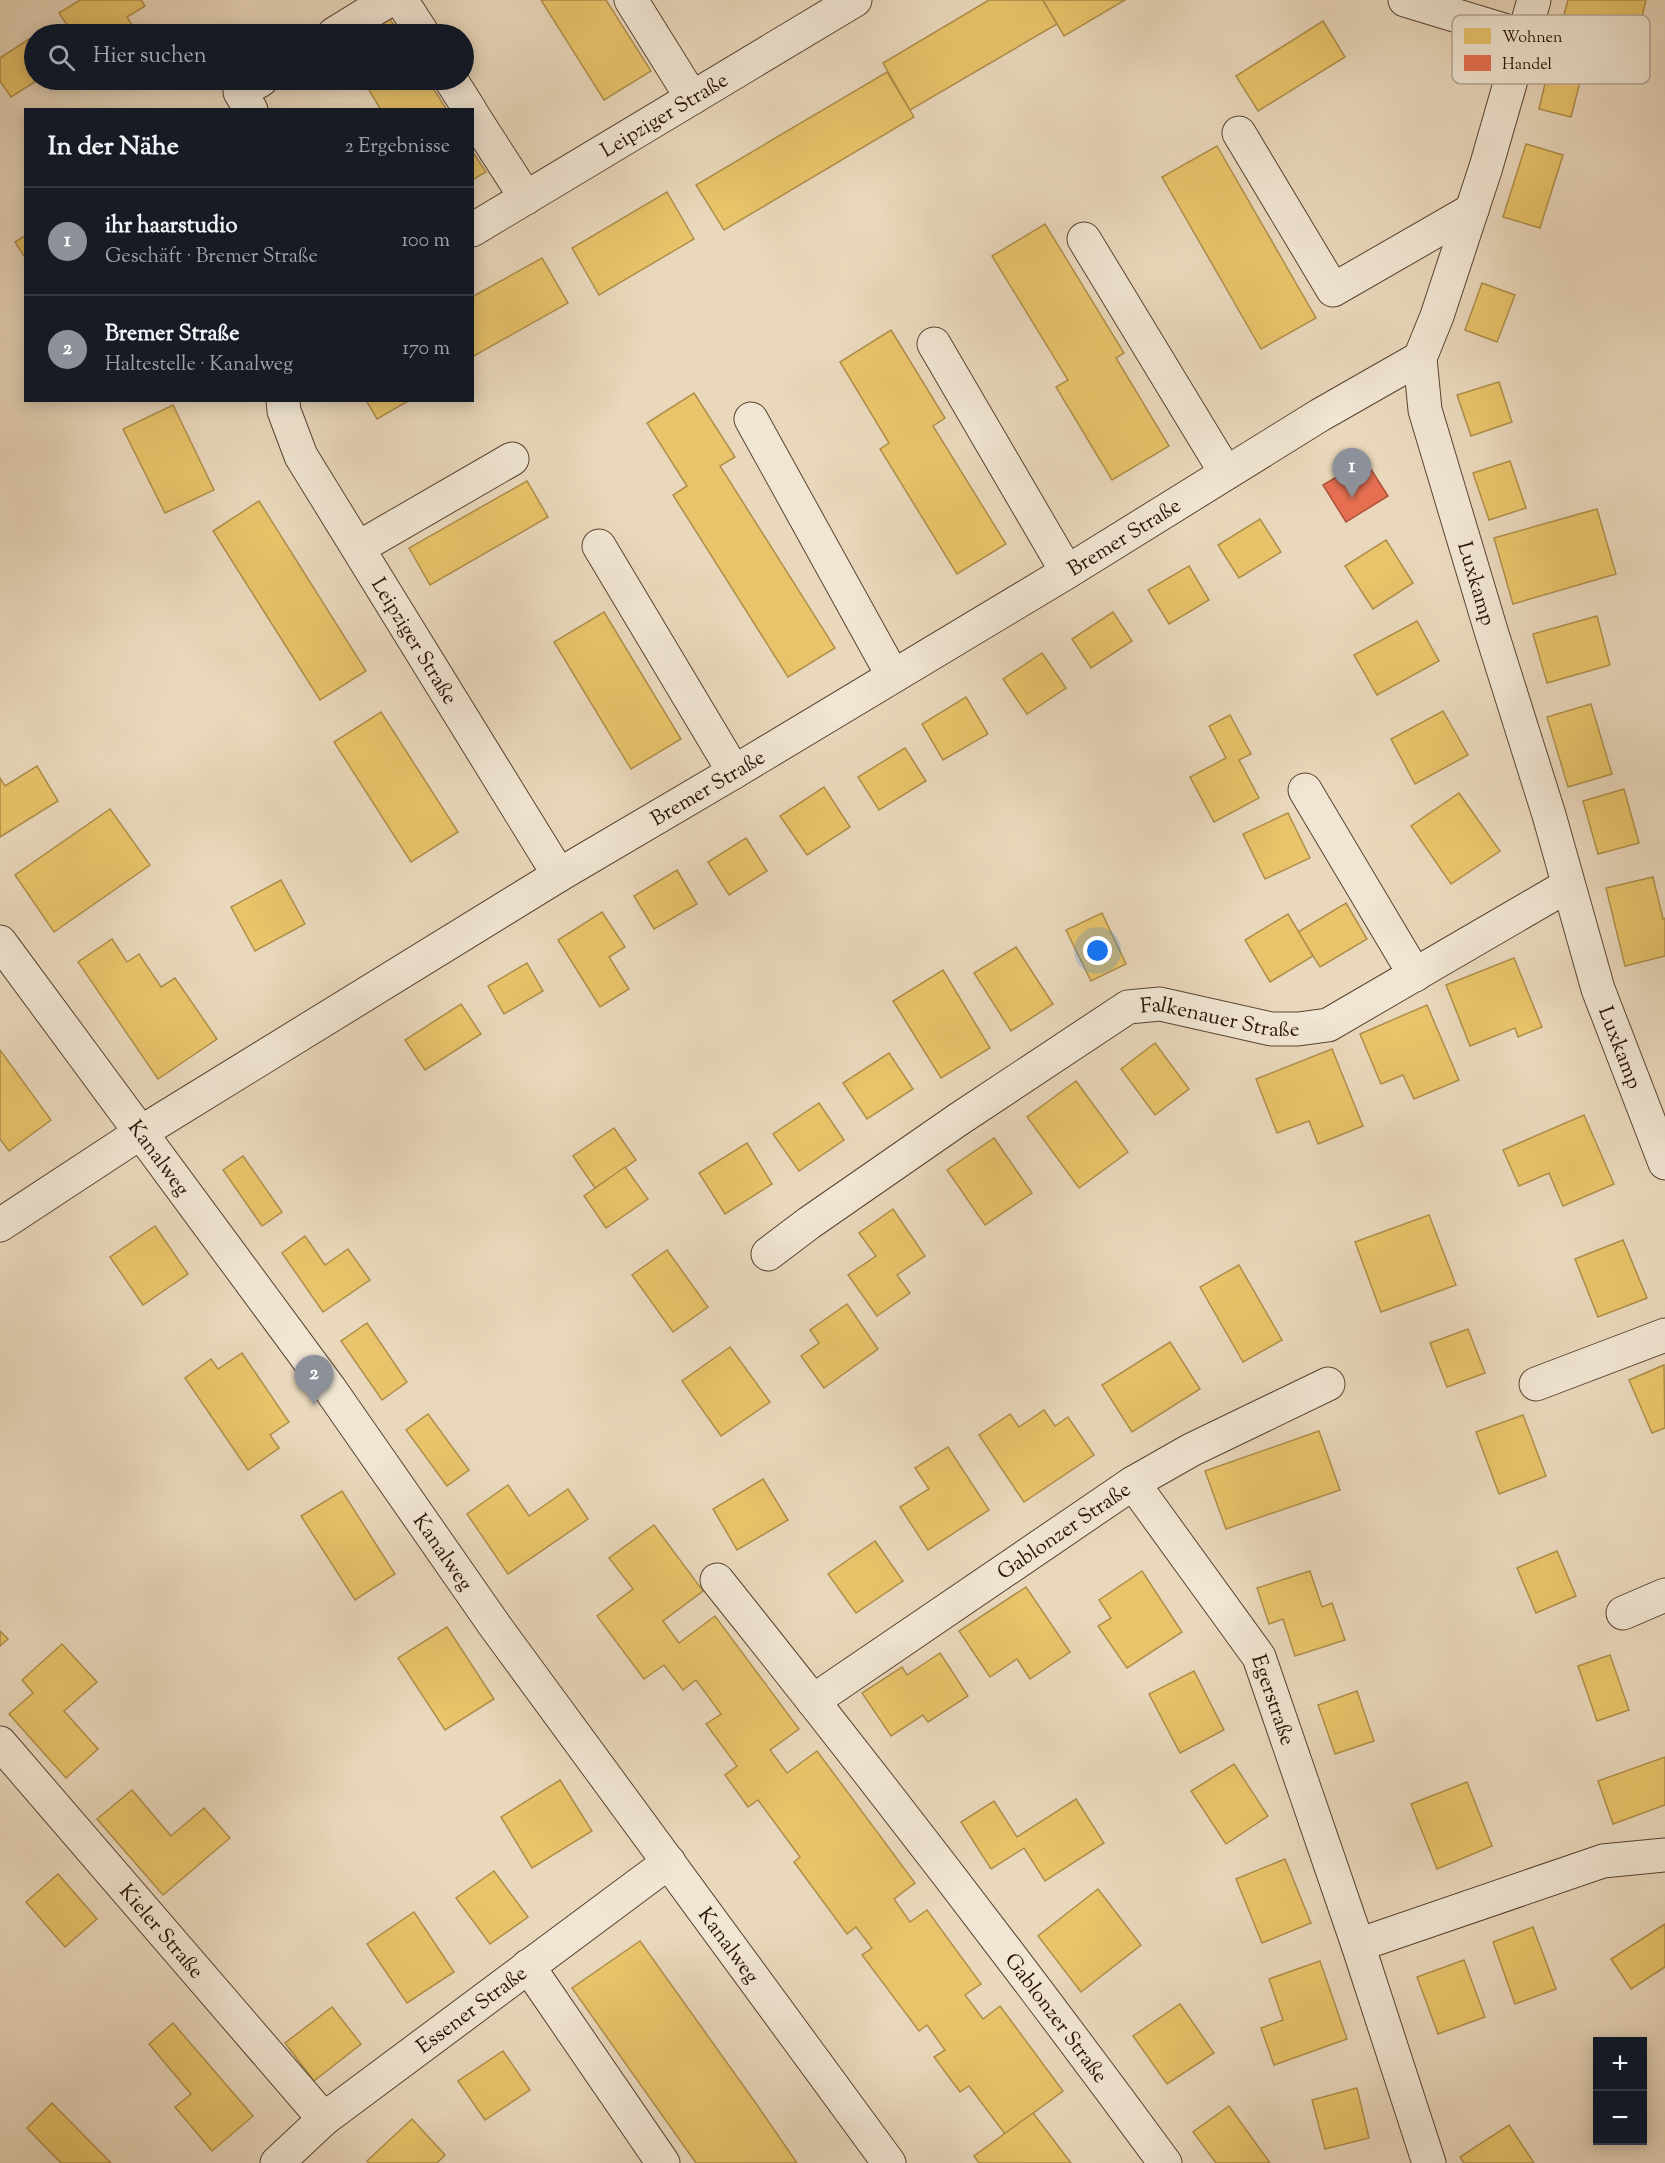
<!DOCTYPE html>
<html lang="de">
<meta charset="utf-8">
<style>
:root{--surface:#171b24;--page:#20242c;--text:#f1f3f6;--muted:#9ea1a6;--line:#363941;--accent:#8c9099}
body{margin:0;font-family:"Sorts Mill Goudy",serif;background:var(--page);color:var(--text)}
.controls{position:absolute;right:18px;bottom:18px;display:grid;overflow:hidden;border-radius:0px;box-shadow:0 3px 15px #0003}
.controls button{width:54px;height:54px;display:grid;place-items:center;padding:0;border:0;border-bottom:2px solid var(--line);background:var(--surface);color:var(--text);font:30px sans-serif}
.you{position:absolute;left:1098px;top:951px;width:21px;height:21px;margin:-15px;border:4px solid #fff;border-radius:50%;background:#1a73e8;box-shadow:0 0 0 9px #1a73e833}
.badge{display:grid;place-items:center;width:39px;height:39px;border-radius:50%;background:var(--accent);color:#fff;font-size:20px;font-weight:700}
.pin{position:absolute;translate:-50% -50px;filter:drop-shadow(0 2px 3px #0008)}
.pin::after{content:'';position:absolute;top:32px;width:21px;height:18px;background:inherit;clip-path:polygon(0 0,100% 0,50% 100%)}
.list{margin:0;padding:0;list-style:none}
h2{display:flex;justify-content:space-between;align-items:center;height:78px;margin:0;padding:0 24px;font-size:26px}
h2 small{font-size:20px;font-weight:400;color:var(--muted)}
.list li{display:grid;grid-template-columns:39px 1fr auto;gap:18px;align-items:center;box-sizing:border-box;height:108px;padding:0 24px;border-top:2px solid var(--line)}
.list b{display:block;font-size:22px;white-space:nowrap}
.list p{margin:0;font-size:20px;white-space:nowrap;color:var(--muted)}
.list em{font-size:20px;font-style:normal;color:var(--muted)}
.icon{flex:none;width:33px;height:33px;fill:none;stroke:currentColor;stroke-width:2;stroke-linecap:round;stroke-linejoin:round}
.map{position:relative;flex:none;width:1665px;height:2163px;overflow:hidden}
.search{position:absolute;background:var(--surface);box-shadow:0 3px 15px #0003;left:24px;top:24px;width:450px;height:66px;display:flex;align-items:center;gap:15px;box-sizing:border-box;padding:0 21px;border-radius:33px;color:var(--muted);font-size:22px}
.panel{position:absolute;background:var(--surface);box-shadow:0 3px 15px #0003;left:24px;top:108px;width:450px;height:294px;border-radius:0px}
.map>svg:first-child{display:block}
.homes{fill:#e9c46a;stroke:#af8f4b;stroke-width:1.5}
.shops{fill:#e76f51;stroke:#ae533a;stroke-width:1.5}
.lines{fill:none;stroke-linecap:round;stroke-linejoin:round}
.minor-casing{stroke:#584432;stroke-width:35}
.minor{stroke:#f1e6d3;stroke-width:33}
.labels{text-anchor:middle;stroke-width:6;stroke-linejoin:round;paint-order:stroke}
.street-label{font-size:21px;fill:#281204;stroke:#f1e6d3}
.key{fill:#f1e6d3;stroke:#b5a695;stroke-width:1.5}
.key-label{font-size:16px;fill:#281204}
</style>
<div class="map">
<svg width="1665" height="2163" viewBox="0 0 1665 2163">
<rect width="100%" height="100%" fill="#ead8bc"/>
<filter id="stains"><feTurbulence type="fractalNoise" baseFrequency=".00333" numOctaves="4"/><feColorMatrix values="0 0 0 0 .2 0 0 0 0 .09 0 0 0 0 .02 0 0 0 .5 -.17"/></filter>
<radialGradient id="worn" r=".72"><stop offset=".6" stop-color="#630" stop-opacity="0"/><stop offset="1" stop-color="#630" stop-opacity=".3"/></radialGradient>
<!-- homes -->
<g class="homes">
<path d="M 80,0 L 141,0 L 145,6 L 127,17 L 138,34 L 101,34 L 100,32 L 96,34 L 73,34 L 59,13 Z"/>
<path d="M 541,0 L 606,0 L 651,71 L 604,100 Z"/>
<path d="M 989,0 L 1043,0 L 1057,24 L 910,110 L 883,63 Z"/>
<path d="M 1043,0 L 1125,0 L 1064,36 Z"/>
<path d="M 1568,0 L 1646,0 L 1634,48 L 1560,29 Z"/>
<path d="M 387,15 L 400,34 L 356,34 Z"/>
<path d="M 1323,21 L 1345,57 L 1258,111 L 1236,76 Z"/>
<path d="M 29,39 L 34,47 L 34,80 L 38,80 L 11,97 L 0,81 L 0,58 Z"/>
<path d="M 1551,58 L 1584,66 L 1571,117 L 1539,109 Z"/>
<path d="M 887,72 L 914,117 L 724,230 L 696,185 Z"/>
<path d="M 363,80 L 428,80 L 447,110 L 381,110 Z"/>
<path d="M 1526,144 L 1563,155 L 1540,228 L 1503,217 Z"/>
<path d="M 1217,146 L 1316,318 L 1261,349 L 1162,177 Z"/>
<path d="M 472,151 L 486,172 L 472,180 Z"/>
<path d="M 667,192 L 694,239 L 599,295 L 572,248 Z"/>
<path d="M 1045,224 L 1124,353 L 1116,358 L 1169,446 L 1112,480 L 1056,387 L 1068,380 L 992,256 Z"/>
<path d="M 26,235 L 26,259 L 15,242 Z"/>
<path d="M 542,258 L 568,303 L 472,357 L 472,297 Z"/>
<path d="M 1482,283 L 1515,295 L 1497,342 L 1465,330 Z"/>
<path d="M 891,330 L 945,418 L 933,426 L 1006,544 L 957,574 L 880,449 L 889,443 L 840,362 Z"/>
<path d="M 1499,382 L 1512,422 L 1471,436 L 1457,395 Z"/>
<path d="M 694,393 L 735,457 L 720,466 L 835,648 L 788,677 L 673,495 L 687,486 L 647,423 Z"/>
<path d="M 366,400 L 410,400 L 377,419 Z"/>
<path d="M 173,405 L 214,490 L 165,513 L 123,429 Z"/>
<path d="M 1510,461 L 1526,508 L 1489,520 L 1473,473 Z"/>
<path d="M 527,481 L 548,517 L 430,585 L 409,548 Z"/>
<path d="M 259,501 L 366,671 L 320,700 L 213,531 Z"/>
<path d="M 1597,509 L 1616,574 L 1513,604 L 1494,538 Z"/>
<path d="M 1260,519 L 1281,552 L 1239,578 L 1218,545 Z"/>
<path d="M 1386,540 L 1413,583 L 1373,609 L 1345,566 Z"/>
<path d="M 1189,566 L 1209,600 L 1169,624 L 1148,590 Z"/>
<path d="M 604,612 L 681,739 L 631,769 L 554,642 Z"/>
<path d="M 1113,612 L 1132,641 L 1091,668 L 1072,639 Z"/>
<path d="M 1597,616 L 1610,665 L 1547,683 L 1533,634 Z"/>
<path d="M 1417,621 L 1439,661 L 1377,695 L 1354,655 Z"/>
<path d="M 1042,653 L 1066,688 L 1027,714 L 1003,679 Z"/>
<path d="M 966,697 L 988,734 L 943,760 L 922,724 Z"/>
<path d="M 1591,704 L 1612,774 L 1568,787 L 1547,717 Z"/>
<path d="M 1443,711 L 1468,755 L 1415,784 L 1391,739 Z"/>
<path d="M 381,712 L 458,832 L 411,862 L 334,742 Z"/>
<path d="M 1230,715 L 1251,754 L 1239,760 L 1259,798 L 1214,822 L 1190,777 L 1226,758 L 1209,726 Z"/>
<path d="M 905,748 L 926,781 L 879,810 L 858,777 Z"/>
<path d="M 37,766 L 58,801 L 0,837 L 0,778 L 5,786 Z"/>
<path d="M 824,787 L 850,827 L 807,855 L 780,816 Z"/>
<path d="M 1624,789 L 1639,843 L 1598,854 L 1583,801 Z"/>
<path d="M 1459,793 L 1500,851 L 1451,884 L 1411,826 Z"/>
<path d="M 110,809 L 150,865 L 54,932 L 15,875 Z"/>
<path d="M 1288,813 L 1310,858 L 1265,879 L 1243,834 Z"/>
<path d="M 746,838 L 767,871 L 729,895 L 708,862 Z"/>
<path d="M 677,870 L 697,904 L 654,929 L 634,896 Z"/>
<path d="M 1653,877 L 1663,919 L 1665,918 L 1665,956 L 1625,966 L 1606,888 Z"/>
<path d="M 281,880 L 305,924 L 255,951 L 231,907 Z"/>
<path d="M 1346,903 L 1367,939 L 1320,967 L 1298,932 Z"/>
<path d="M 602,912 L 625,947 L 609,957 L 629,989 L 600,1007 L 558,940 Z"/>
<path d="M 1102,913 L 1126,964 L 1091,981 L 1066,930 Z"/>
<path d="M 1288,914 L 1313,956 L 1270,982 L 1245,940 Z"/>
<path d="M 112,939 L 127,962 L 139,954 L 161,987 L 175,978 L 217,1039 L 158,1079 L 78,962 Z"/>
<path d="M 1016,947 L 1053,1004 L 1011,1031 L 974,973 Z"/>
<path d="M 1514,958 L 1542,1027 L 1518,1037 L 1515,1028 L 1470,1046 L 1446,985 Z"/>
<path d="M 527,963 L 543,991 L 504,1014 L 488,986 Z"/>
<path d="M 943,970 L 990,1048 L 941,1078 L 893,1001 Z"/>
<path d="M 461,1004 L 481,1034 L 425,1070 L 405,1040 Z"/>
<path d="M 1427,1005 L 1459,1080 L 1414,1099 L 1403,1075 L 1381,1084 L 1360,1034 Z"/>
<path d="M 1155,1043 L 1189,1089 L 1155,1115 L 1121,1069 Z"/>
<path d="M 1332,1049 L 1363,1126 L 1318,1144 L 1309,1121 L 1277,1133 L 1256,1079 Z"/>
<path d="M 0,1050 L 51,1120 L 9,1151 L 0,1139 Z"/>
<path d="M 889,1053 L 913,1089 L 867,1119 L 843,1083 Z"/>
<path d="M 1076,1081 L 1128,1152 L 1079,1188 L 1027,1117 Z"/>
<path d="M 819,1103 L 844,1140 L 799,1171 L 773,1134 Z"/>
<path d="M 1584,1115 L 1614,1184 L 1563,1206 L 1549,1173 L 1519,1186 L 1503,1150 Z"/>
<path d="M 614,1128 L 636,1160 L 595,1188 L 573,1156 Z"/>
<path d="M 994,1138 L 1032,1193 L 985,1225 L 947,1170 Z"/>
<path d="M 747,1143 L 772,1184 L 725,1214 L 699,1173 Z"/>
<path d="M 243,1156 L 282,1212 L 262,1226 L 223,1170 Z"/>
<path d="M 625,1167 L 648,1199 L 606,1228 L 584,1196 Z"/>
<path d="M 893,1209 L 925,1256 L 897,1275 L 910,1293 L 877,1316 L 848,1275 L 876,1256 L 859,1233 Z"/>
<path d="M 1429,1215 L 1456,1285 L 1381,1312 L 1355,1242 Z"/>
<path d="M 155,1226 L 188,1274 L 143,1305 L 110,1257 Z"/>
<path d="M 305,1236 L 325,1265 L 348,1249 L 370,1280 L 323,1312 L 282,1253 Z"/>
<path d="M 1623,1240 L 1647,1298 L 1598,1317 L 1575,1259 Z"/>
<path d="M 667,1250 L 708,1307 L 673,1332 L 632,1275 Z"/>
<path d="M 1239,1265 L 1282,1340 L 1243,1362 L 1200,1287 Z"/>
<path d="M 847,1304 L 878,1349 L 824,1388 L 801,1356 L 819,1343 L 810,1330 Z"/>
<path d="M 367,1323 L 407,1382 L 382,1400 L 341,1341 Z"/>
<path d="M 1468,1329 L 1485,1373 L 1447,1387 L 1430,1343 Z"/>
<path d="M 1170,1342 L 1200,1389 L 1132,1432 L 1102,1385 Z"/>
<path d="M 730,1347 L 770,1402 L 721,1436 L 682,1381 Z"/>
<path d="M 242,1353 L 289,1422 L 270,1435 L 279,1448 L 248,1470 L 185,1378 L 211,1359 L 218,1369 Z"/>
<path d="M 1664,1365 L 1665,1428 L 1652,1433 L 1629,1380 Z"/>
<path d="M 1044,1410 L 1055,1426 L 1068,1417 L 1094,1455 L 1024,1502 L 979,1435 L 1010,1414 L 1019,1427 Z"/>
<path d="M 428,1414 L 469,1470 L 447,1486 L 406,1430 Z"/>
<path d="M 1523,1415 L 1546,1476 L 1499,1494 L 1476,1432 Z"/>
<path d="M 1319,1431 L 1340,1490 L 1226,1529 L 1205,1471 Z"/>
<path d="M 948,1447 L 989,1510 L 928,1550 L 900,1507 L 929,1489 L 915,1468 Z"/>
<path d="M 763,1479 L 788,1520 L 737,1550 L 713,1509 Z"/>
<path d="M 508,1485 L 529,1516 L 568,1489 L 588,1519 L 508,1574 L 467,1514 Z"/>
<path d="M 342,1491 L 395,1574 L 355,1600 L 301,1516 Z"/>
<path d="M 654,1525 L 703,1591 L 663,1621 L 679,1643 L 715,1616 L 799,1729 L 770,1750 L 787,1773 L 817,1751 L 915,1883 L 894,1899 L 910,1922 L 927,1910 L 981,1984 L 965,1995 L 983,2019 L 1000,2006 L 1063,2091 L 1005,2134 L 969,2086 L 960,2092 L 934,2057 L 945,2050 L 927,2025 L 919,2031 L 862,1955 L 872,1948 L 856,1927 L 847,1934 L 794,1862 L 800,1857 L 758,1800 L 748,1807 L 725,1775 L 737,1766 L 706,1724 L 721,1714 L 696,1680 L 683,1690 L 664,1665 L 644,1679 L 597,1616 L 633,1589 L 609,1558 Z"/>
<path d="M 875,1541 L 903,1581 L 856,1613 L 828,1574 Z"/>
<path d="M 1557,1551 L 1576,1596 L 1536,1613 L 1517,1568 Z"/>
<path d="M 1142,1571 L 1182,1632 L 1127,1668 L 1098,1626 L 1111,1618 L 1099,1600 Z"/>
<path d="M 1310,1571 L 1322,1607 L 1332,1603 L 1345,1640 L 1295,1656 L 1283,1619 L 1269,1624 L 1257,1588 Z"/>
<path d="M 1026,1587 L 1070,1652 L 1030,1679 L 1017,1659 L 990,1677 L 959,1631 Z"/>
<path d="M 447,1627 L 494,1699 L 445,1730 L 398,1658 Z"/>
<path d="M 0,1631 L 8,1639 L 0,1646 Z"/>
<path d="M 62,1644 L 97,1682 L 64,1711 L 98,1749 L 66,1778 L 9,1714 L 33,1693 L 22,1680 Z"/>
<path d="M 940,1653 L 968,1696 L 928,1722 L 923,1715 L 891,1736 L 862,1693 L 902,1667 L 907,1675 Z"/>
<path d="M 1610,1655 L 1629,1710 L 1597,1721 L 1578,1666 Z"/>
<path d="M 1194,1671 L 1224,1730 L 1180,1753 L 1149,1694 Z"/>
<path d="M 1357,1691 L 1374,1741 L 1335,1754 L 1318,1705 Z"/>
<path d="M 1665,1757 L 1665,1805 L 1613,1824 L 1598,1781 Z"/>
<path d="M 1234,1764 L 1268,1816 L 1226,1844 L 1191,1791 Z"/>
<path d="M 560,1780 L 592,1831 L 532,1868 L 501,1817 Z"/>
<path d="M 1467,1782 L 1492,1846 L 1437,1869 L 1411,1804 Z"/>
<path d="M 132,1790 L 171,1836 L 204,1808 L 230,1838 L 163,1895 L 97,1819 Z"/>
<path d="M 1076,1799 L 1104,1843 L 1045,1881 L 1024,1848 L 991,1869 L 961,1822 L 994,1801 L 1017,1837 Z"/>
<path d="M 1285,1859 L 1311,1923 L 1262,1943 L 1236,1879 Z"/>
<path d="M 494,1871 L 528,1917 L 490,1944 L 456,1898 Z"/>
<path d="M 58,1874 L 97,1919 L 65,1947 L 26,1902 Z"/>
<path d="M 1098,1889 L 1141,1945 L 1081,1992 L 1038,1936 Z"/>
<path d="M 414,1912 L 454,1972 L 407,2003 L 367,1944 Z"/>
<path d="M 1665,1924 L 1665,1967 L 1631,1989 L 1611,1959 Z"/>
<path d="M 1533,1927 L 1556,1989 L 1515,2004 L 1493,1942 Z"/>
<path d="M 640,1941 L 755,2102 L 797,2163 L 696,2163 L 572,1988 Z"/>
<path d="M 1464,1960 L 1485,2017 L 1438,2034 L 1417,1977 Z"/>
<path d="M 1320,1961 L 1347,2039 L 1274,2065 L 1261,2028 L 1283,2020 L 1269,1979 Z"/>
<path d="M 1180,2004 L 1214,2053 L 1167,2084 L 1133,2036 Z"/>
<path d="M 332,2007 L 361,2044 L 314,2081 L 285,2043 Z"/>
<path d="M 173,2023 L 253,2116 L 212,2151 L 175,2107 L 191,2094 L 149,2044 Z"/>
<path d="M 503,2051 L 530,2090 L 485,2120 L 458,2081 Z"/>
<path d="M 1357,2088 L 1369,2138 L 1325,2149 L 1312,2100 Z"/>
<path d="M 52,2103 L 111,2163 L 61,2163 L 27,2128 Z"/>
<path d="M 1229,2106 L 1270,2163 L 1216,2163 L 1193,2132 Z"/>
<path d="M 1033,2113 L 1071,2163 L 979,2163 L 974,2156 Z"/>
<path d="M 412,2119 L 445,2155 L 437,2163 L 369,2163 L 367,2161 Z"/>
<path d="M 1509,2125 L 1534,2163 L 1464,2163 L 1460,2157 Z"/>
</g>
<!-- shops -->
<path class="shops" d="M 1365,460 L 1388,496 L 1346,522 L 1323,485 Z"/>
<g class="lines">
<defs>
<g id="minor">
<path d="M 401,0 L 423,34"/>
<path d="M 631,0 L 692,98"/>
<path d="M 1405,0 L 1523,36"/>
<path id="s1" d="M 1534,0 L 1486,167 L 1437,316 L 1420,358 L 1425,410 L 1492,634 L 1549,815 L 1598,989 L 1665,1163"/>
<path d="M 334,34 L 389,0"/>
<path d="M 451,80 L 470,110"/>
<path d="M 251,110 L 240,92 L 261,80"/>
<path d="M 472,114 L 526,198"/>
<path d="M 1239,133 L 1333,290 L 1472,210"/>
<path id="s2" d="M 472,230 L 855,0"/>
<path d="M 1084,239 L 1226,473"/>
<path d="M 934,344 L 1067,572"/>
<path id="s3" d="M 283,400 L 284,411 L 301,456 L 559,875"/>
<path d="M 751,419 L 893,676"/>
<path d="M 599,546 L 734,772"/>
<path d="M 358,548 L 512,459"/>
<path d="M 1305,790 L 1415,975"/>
<path id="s4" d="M 0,942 L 330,1389 L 495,1626 L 889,2163"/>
<path id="s5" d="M 0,1225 L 140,1133 L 559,875 L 734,772 L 1067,572 L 1320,415 L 1420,358"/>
<path id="s6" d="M 768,1254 L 809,1223 L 959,1119 L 1128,1007 L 1160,1004 L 1271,1029 L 1298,1029 L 1328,1025 L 1567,886"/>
<path d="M 1536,1384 L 1665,1335"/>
<path id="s7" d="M 1133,1483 L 1259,1657 L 1358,1945 L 1429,2163"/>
<path id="s8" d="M 717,1580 C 870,1771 1020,1966 1165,2163"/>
<path d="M 1623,1613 L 1665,1595"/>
<path id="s9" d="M 813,1701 L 1133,1483 L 1191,1450 L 1328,1384"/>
<path id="s10" d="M 0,1743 L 324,2119"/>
<path d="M 1358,1945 L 1603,1861 L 1665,1855"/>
<path d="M 528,1966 L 663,2163"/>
<path id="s11" d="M 277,2163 L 324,2119 L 669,1862"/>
</g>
</defs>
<!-- minor casing -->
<use href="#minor" class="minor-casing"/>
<!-- minor -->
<use href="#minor" class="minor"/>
</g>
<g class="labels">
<!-- street labels -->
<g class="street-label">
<text dy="7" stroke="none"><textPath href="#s2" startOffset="224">Leipziger Straße</textPath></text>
<text dy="7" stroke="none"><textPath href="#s5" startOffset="1318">Bremer Straße</textPath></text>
<text dy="7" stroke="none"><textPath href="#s1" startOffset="609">Luxkamp</textPath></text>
<text dy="7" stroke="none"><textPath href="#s3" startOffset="276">Leipziger Straße</textPath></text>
<text dy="7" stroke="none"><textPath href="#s5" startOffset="832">Bremer Straße</textPath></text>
<text dy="7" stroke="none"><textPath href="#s6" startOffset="530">Falkenauer Straße</textPath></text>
<text dy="7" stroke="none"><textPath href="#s1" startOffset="1095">Luxkamp</textPath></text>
<text dy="7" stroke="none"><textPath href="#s4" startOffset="268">Kanalweg</textPath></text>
<text dy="7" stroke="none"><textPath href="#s9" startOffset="303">Gablonzer Straße</textPath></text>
<text dy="7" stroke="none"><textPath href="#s4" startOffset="754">Kanalweg</textPath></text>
<text dy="7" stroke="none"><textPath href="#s7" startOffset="260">Egerstraße</textPath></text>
<text dy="7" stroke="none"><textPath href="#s10" startOffset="248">Kieler Straße</textPath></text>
<text dy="7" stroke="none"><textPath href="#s4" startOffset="1240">Kanalweg</textPath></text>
<text dy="7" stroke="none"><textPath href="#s11" startOffset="248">Essener Straße</textPath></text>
<text dy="7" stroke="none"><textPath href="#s8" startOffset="554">Gablonzer Straße</textPath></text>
</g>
</g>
<!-- legend -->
<rect x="1452" y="15" width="198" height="69" rx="9" class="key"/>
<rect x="1464" y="28" width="27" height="16" fill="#e9c46a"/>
<rect x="1464" y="55" width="27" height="16" fill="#e76f51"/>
<g class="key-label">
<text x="1502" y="42">Wohnen</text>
<text x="1502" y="69">Handel</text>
</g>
<rect width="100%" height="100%" filter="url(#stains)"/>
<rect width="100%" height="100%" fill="url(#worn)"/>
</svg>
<div class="controls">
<button>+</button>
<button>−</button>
</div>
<div class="you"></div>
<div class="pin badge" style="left:1352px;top:498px">1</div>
<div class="pin badge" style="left:314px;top:1405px">2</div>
<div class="search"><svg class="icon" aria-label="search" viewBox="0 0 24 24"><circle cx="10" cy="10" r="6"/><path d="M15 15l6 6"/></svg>Hier suchen</div>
<section class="panel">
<h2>In der Nähe<small>2 Ergebnisse</small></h2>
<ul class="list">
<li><span class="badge">1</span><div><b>ihr haarstudio</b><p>Geschäft · Bremer Straße</p></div><em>100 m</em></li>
<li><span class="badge">2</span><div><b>Bremer Straße</b><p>Haltestelle · Kanalweg</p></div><em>170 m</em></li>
</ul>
</section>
</div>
